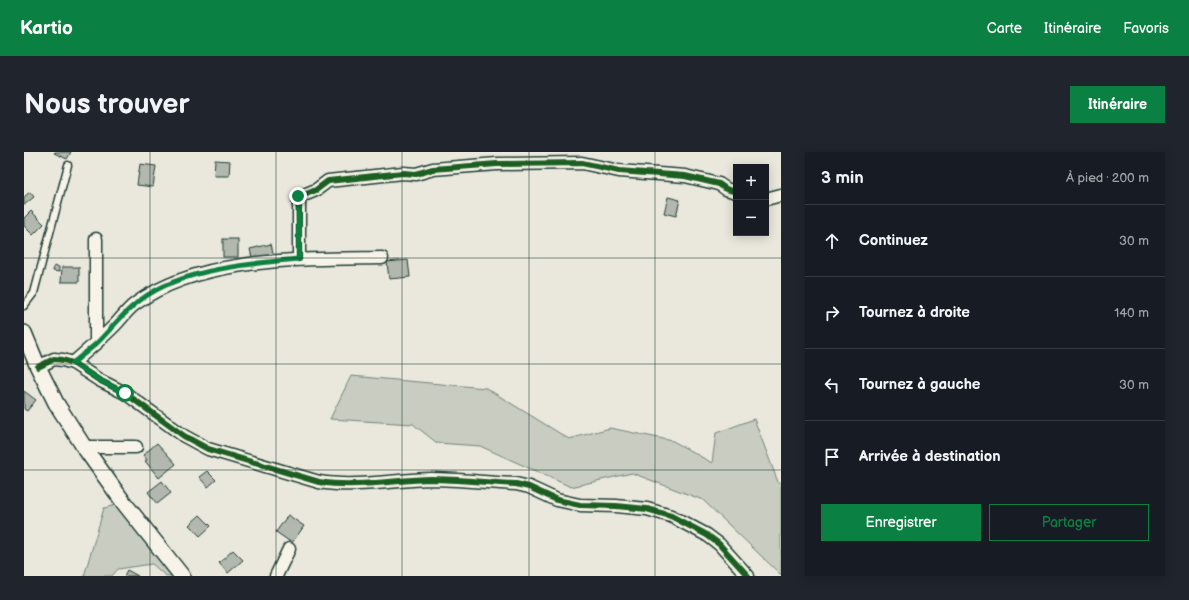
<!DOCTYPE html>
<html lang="fr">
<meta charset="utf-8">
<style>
:root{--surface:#171b24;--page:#20242c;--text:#f1f3f6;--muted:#9ea1a6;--line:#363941;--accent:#0b8043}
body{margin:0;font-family:"Balsamiq Sans",sans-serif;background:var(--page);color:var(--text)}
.controls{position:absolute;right:12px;top:12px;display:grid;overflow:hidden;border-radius:0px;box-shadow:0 2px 10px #0003}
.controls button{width:36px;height:36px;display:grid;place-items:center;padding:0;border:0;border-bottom:1px solid var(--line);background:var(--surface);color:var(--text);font:20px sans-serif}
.stop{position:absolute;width:12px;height:12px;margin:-9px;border:3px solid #0b8043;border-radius:50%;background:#fff}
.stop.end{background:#0b8043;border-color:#fff;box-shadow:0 1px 4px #0008}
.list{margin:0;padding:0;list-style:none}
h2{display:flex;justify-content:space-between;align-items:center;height:52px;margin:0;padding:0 16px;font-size:17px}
h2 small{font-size:13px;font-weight:400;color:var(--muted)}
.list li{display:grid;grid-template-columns:26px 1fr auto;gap:12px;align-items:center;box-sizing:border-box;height:72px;padding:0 16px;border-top:1px solid var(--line)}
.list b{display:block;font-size:15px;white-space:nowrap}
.list em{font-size:13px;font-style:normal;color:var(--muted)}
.actions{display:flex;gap:8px;padding:12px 16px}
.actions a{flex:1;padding:9px 0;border:1px solid var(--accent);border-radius:0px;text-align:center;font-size:14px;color:var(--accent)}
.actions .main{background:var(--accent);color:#fff}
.icon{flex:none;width:22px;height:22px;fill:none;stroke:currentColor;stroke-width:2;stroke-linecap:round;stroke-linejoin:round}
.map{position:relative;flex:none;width:757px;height:424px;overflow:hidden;border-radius:0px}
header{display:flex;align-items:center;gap:24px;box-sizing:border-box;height:56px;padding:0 20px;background:var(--accent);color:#fff}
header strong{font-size:19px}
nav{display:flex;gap:22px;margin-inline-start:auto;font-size:14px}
.intro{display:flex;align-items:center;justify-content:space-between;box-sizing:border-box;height:96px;padding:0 24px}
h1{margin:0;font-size:28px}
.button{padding:10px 18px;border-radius:0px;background:var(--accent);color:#fff;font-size:14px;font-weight:700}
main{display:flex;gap:24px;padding:0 24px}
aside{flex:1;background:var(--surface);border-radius:0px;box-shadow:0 2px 10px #0003}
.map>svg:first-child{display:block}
.green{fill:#c8ccc1;stroke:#74847a}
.building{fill:#b2b8ae;stroke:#1f3d34}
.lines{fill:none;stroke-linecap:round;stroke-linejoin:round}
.service-casing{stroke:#1f3d34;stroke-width:9}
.minor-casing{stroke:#1f3d34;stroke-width:15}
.tertiary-casing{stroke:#1f3d34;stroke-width:18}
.service{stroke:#f7f3e8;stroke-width:6}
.minor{stroke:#f7f3e8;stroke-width:12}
.tertiary{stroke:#f7f3e8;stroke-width:15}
.cycleway-casing{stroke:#f7f3e8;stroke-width:8}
.cycleway{stroke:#1b5e20;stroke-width:6}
.route{stroke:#0b8043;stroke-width:5}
.grid{fill:none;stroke:#1f3d34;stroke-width:1;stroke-opacity:0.55}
</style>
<header>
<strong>Kartio</strong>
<nav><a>Carte</a><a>Itinéraire</a><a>Favoris</a></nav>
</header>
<div class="intro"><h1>Nous trouver</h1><a class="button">Itinéraire</a></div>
<main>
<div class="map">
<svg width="757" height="424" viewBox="0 0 757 424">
<rect width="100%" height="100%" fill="#eae8dd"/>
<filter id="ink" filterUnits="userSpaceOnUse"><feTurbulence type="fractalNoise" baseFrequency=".025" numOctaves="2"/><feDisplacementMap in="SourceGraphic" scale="8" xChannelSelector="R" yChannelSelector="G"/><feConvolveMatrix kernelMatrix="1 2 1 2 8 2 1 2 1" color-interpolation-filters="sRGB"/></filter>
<g filter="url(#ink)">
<!-- green -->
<g class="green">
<path d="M 327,224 L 462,236 L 545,287 L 586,276 L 649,289 L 688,311 L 692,281 L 730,267 L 754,330 L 757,334 L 757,423 L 679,348 L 608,321 L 547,335 L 456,294 L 413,291 L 389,272 L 306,267 Z"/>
<path d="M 97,352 L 155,424 L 142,424 L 128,412 L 94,417 L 88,424 L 60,424 L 80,356 Z"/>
</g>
<!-- building -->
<g class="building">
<path d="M 31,0 L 47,0 L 43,7 L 30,1 Z"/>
<path d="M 191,8 L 206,9 L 205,24 L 190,24 Z"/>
<path d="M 116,12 L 132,14 L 129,35 L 113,33 Z"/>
<path d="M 6,40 L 10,45 L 0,53 L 0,45 Z"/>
<path d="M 644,45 L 656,48 L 652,64 L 640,61 Z"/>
<path d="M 7,59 L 20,72 L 9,83 L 0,74 L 0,66 Z"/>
<rect x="199" y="87" width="15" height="18"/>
<path d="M 247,92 L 250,105 L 229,110 L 226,97 Z"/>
<path d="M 384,108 L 386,125 L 365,127 L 363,110 Z"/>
<path d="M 30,114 L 35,115 L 35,120 L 29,119 Z"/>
<path d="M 38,115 L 55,115 L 55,130 L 37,130 Z"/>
<path d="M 0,239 L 12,248 L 3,259 L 0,257 Z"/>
<path d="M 133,291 L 152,312 L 135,326 L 121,309 L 123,308 L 119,303 Z"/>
<path d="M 183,319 L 192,328 L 184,335 L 175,325 Z"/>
<path d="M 138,329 L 147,341 L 133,352 L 124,340 Z"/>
<path d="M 176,363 L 187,374 L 176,384 L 165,373 Z"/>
<path d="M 264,363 L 280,374 L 268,391 L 252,380 Z"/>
<path d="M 209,398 L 219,408 L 204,421 L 195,411 Z"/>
<path d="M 103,418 L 114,424 L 100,424 Z"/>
</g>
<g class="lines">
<defs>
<path id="service" d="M 0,154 L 10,141 L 44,13"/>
<g id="minor">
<path d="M 742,47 L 757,43"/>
<path d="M 275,107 L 275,45 L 292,38 L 304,29 L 379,21 L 392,22 L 409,17 L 473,12 L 558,11 L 595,19 L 661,24 L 695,32 L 702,37 L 712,40"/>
<path d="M 72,192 L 72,87"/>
<path d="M 49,211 C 63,199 77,187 90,174 C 97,167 103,158 111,152 C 176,104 281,107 358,106"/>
<path d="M 14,215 L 30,207 L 39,208 L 49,211 L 75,228 L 101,241 L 160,284 L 184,297 L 295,330 C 332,336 370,328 407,327 C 435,327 464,331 492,332 L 505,335 L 533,348 L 556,353 L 592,354 L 623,357 L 647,364 L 683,383 L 695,392 L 724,424"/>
<path d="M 60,295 L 112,295"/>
<path d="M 252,424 L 265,397"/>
</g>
<path id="tertiary" d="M 0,181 L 14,215 L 32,251 L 60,295 L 100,351 L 158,424"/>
</defs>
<!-- service casing -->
<use href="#service" class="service-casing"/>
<!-- minor casing -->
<use href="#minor" class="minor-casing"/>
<!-- tertiary casing -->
<use href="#tertiary" class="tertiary-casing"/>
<!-- service -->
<use href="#service" class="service"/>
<!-- minor -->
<use href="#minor" class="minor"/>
<!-- tertiary -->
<use href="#tertiary" class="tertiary"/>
<defs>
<g id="cycleway">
<path d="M 275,107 L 275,45 L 292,38 L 304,29 L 379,21 L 392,22 L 409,17 L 473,12 L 558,11 L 595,19 L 661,24 L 695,32 L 702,37 L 712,40"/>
<path d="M 14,215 L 30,207 L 39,208 L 49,211 L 75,228 L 101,241 L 160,284 L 184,297 L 295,330 C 332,336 370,328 407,327 C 435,327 464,331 492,332 L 505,335 L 533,348 L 556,353 L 592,354 L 623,357 L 647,364 L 683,383 L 695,392 L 724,424"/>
</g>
</defs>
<!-- cycleway casing -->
<use href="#cycleway" class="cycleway-casing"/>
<!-- cycleway -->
<use href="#cycleway" class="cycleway"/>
</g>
</g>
<g class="lines" filter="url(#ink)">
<!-- route -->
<path class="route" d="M 101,241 L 75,228 L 49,211 C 57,204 65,198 73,191 C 85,179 96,165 109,154 C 150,117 223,112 275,107 L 274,44"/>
</g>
<!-- grid -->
<path class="grid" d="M 126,0 L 126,424M 252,0 L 252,424M 378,0 L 378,424M 505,0 L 505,424M 631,0 L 631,424M 0,106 L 757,106M 0,212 L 757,212M 0,318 L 757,318"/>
</svg>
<div class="controls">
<button>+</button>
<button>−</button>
</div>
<div class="stop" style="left:101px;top:241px"></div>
<div class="stop end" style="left:274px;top:44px"></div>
</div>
<aside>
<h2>3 min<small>À pied · 200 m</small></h2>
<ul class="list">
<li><svg class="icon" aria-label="ahead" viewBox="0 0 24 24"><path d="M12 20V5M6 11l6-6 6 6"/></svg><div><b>Continuez</b></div><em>30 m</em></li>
<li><svg class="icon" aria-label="right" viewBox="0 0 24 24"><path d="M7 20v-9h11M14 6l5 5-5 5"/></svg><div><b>Tournez à droite</b></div><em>140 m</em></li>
<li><svg class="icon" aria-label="left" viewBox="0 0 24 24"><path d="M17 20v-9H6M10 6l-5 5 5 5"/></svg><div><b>Tournez à gauche</b></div><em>30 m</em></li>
<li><svg class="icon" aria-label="arrive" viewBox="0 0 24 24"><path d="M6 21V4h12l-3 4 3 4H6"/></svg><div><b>Arrivée à destination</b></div></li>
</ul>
<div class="actions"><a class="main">Enregistrer</a><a>Partager</a></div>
</aside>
</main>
